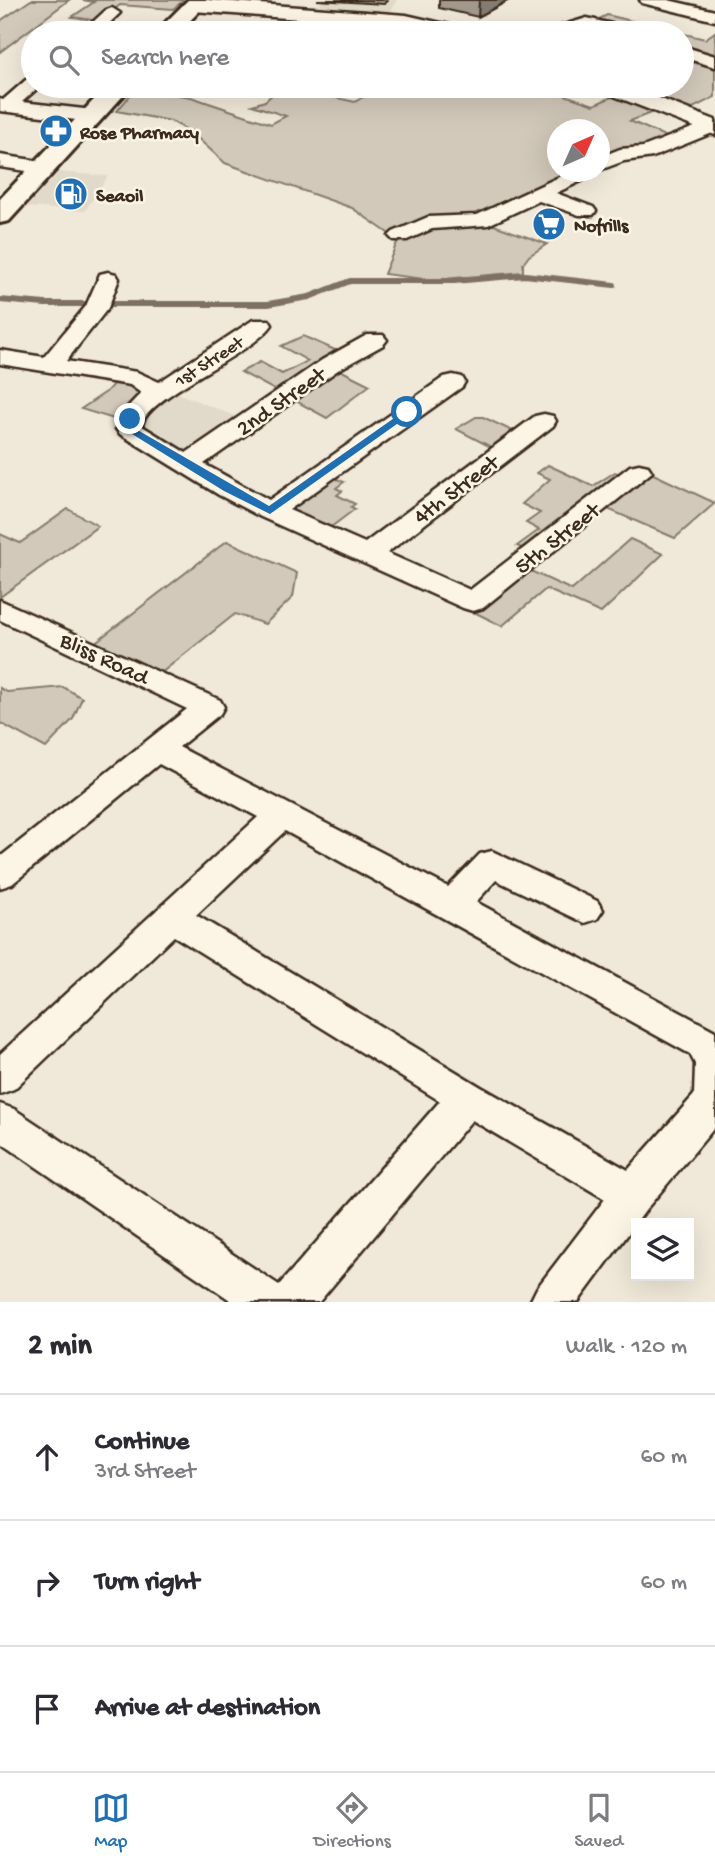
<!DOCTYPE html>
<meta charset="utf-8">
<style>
:root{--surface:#fff;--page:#f7f7f7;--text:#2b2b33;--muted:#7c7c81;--line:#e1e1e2;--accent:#1f6fb2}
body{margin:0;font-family:"Gochi Hand",sans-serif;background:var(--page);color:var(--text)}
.controls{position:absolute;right:21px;bottom:21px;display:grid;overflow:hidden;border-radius:0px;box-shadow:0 7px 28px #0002}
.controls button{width:63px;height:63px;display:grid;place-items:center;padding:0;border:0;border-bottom:2px solid var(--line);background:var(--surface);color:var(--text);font:35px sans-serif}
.compass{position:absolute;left:547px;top:119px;width:63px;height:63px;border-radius:50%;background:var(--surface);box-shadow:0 7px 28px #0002;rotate:45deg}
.stop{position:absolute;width:21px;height:21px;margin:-16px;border:5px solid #1f6fb2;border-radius:50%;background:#fff}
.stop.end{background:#1f6fb2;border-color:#fff;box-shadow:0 2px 7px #0008}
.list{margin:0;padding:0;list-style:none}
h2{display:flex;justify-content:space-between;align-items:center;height:91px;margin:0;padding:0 28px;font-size:30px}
h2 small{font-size:23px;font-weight:400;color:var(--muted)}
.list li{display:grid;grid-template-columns:46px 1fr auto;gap:21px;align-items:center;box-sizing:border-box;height:126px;padding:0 28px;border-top:2px solid var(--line)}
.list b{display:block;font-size:26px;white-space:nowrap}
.list p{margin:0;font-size:23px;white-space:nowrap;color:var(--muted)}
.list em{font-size:23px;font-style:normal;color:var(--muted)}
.icon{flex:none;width:38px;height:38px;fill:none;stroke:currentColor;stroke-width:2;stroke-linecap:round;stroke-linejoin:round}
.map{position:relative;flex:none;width:715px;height:1302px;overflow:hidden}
.search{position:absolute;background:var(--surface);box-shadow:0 7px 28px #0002;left:21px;right:21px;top:21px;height:77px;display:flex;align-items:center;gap:18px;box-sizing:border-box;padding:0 24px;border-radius:38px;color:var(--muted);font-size:26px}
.sheet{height:469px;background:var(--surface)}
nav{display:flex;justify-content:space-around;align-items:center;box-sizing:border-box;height:98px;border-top:2px solid var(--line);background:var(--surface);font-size:19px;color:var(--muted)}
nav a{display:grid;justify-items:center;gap:4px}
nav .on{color:var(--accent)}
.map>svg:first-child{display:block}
.built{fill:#e1d9c9}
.green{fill:#d2c9ba;stroke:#867a6c;stroke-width:2}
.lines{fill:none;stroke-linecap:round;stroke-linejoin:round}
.stream{stroke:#7e7163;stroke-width:6}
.minor-casing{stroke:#3b2a1e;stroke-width:5}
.tertiary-casing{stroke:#3b2a1e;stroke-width:5}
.secondary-casing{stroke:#3b2a1e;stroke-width:6}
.minor{fill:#fcf5e5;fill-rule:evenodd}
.tertiary{fill:#fcf5e5;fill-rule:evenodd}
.secondary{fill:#fcf5e5;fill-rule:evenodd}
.wall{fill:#a39a8d;stroke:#3b2a1e;stroke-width:2}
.shaded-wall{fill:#857d73;stroke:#3b2a1e;stroke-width:2}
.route{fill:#1f6fb2}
.labels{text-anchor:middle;stroke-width:5;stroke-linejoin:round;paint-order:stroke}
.far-poi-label{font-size:19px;font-weight:bold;fill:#3b2a1e;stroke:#fcf5e5;text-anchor:start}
.far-street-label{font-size:19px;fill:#3b2a1e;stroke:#fcf5e5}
.street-label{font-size:23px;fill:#3b2a1e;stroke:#fcf5e5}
</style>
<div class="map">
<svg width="715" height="1302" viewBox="0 0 715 1302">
<rect width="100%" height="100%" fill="#f0e9d9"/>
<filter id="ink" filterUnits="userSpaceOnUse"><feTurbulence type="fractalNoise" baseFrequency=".0143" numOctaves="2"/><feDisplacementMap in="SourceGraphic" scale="14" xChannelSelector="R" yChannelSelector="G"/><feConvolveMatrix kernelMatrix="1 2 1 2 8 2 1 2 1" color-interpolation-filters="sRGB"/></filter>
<g filter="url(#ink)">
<!-- built -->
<g class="built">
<path d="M 318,0 L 397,0 L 389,15 L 316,11 L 322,1 Z"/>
<path d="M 59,172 L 108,176 L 85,211 L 27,207 Z"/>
<path d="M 175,392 L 245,420 L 189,459 L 139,428 L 138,419 Z"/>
</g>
<!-- green -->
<g class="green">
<path d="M 31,0 L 69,0 L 0,52 L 0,21 Z"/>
<path d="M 82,0 L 184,0 L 173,9 L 120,5 L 99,21 L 72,17 L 94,2 Z"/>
<path d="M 607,15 L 705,39 L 715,32 L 715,57 L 682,47 L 682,33 L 637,33 L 595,21 Z"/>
<path d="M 697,60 L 715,66 L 715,97 L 687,111 L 637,91 L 646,86 L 682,86 L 682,68 Z"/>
<path d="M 282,86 L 355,102 L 371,92 L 345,86 L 538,86 L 594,105 L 616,95 L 656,111 L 630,121 L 683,144 L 626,156 L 600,169 L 600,130 L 558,130 L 558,172 L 593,172 L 491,224 L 547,244 L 529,256 L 523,264 L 523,272 L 432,280 L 384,274 L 398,240 L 352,208 L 225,163 L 191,132 L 171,121 L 117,111 L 136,88 L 191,97 L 271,124 L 286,116 L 252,105 L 265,101 Z"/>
<path d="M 303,336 L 344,354 L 282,394 L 241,372 L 260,362 L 282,374 L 308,361 L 281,346 Z"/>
<path d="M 336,368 L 370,385 L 327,418 L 292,399 Z"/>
<path d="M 117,380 L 144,388 L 124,422 L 81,409 L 106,392 Z"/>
<path d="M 476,417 L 483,417 L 519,434 L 501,448 L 489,446 L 456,429 Z"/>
<path d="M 548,465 L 593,486 L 615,472 L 627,477 L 528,551 L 517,546 L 539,530 L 526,523 L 540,513 L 522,504 L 550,479 L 537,473 Z"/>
<path d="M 647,471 L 715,503 L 675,538 L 603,507 Z"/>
<path d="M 330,476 L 344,482 L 336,488 L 342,491 L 337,495 L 355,504 L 351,507 L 355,509 L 327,530 L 284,511 Z"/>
<path d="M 68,509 L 98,526 L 0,597 L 0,534 L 20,543 Z"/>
<path d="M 630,539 L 663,554 L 601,613 L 546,589 L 502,626 L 472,611 L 524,568 L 572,590 Z"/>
<path d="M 227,541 L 297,573 L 293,597 L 265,624 L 235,614 L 156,677 L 89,647 Z"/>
<path d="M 63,687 L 82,698 L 73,719 L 46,748 L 0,723 L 0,688 L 7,692 Z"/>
</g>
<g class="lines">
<!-- stream -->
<path class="stream" d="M 0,300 L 45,304 L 268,304 L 309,297 L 350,281 L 454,281 L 525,275 L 614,285"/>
<defs>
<g id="minor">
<path d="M 640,0 L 668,0 L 715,11 L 715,21 L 642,3 Z"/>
<path d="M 112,8 L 120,13 L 99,33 L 81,33 L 106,10 Z"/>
<path d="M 587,18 L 632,29 L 634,33 L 607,33 L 588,28 L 573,33 L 549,33 L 551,29 Z"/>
<path d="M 682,46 L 715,56 L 715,67 L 682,57 Z"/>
<path d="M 33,78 L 33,86 L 40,86 L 22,102 L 93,110 L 102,116 L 93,122 L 0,111 L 0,99 L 3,100 L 27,79 Z"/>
<path d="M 349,86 L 379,86 L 381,89 L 372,94 L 352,90 Z"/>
<path d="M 715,122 L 715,132 L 653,157 L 624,161 L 600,170 L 600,157 L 620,149 L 643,147 L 705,123 Z"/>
<path d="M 0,155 L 46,162 L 56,168 L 46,174 L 0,167 Z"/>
<path d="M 570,172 L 595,172 L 592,176 L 556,193 L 593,207 L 596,211 L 593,215 L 579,215 L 539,201 L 488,225 L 432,229 L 407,240 L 393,240 L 389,236 L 393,232 L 428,217 L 477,215 Z"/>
<path d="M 108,272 L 116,274 L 119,279 L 108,308 L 66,361 L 137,372 L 159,382 L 253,320 L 269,320 L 272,325 C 253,354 144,397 142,426 L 186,453 L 322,360 L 367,335 L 383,335 L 387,340 L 383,345 L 338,370 L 204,464 L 269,500 L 444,377 L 453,375 L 462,377 L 465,382 L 462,387 L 289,510 L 365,543 L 535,416 L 544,414 L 553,416 L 556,421 L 553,426 L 387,553 L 470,590 L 630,466 L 639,464 L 648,466 L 652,472 L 483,608 L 473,611 L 463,608 L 261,517 L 219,495 L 120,434 L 116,429 L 121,414 L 141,393 L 130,385 L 0,364 L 0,350 L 44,357 L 86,306 L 100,274 Z"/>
<path d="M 0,600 L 220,700 L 224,707 L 220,714 L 179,747 L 448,887 L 480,854 L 492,851 L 597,901 L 603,910 L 597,919 L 585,923 L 496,880 L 476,902 L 715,1031 L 715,1127 L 648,1207 L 578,1302 L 530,1302 L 537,1288 L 605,1199 L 472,1120 L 319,1302 L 233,1302 L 0,1142 L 0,1104 L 14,1109 L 279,1285 L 440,1101 L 174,936 L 14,1089 L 0,1094 L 0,1054 L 258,817 L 159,764 L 12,884 L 0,888 L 0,857 L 187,709 L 0,620 ZM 285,831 L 690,1054 L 695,1064 L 694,1095 L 628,1170 L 481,1087 L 196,915 Z"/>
</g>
<g id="tertiary">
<path d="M 207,0 L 406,15 L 467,29 L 470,33 L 433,33 L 406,27 L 193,11 L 186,9 L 183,5 L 189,0 Z"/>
<path d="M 598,86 L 628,86 L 715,120 L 715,135 L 601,91 Z"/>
</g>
<g id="secondary">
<path d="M 188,0 L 210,0 L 178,33 L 155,33 Z"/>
<path d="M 107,86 L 132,86 L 9,221 L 0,223 L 0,199 Z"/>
</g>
</defs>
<!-- minor casing -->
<use href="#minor" class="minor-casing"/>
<!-- tertiary casing -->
<use href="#tertiary" class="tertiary-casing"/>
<!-- secondary casing -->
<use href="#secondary" class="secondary-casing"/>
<!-- minor -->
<use href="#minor" class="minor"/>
<!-- tertiary -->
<use href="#tertiary" class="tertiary"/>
<!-- secondary -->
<use href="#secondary" class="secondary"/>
</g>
<!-- wall -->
<g class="wall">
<path d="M 317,0 L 387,0 L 384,4 Z"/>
<path d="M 439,0 L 509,0 L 478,17 L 439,8 Z"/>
</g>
<!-- shaded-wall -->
<path class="shaded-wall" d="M 480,0 L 509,0 L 478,17 L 479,1 Z"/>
</g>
<!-- route -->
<path class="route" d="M 407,409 L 412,412 L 411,414 L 270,514 L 224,491 L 124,429 L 127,417 L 134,417 L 134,428 L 269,506 Z"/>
<!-- icons -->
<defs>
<symbol id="pharmacy-disc" viewBox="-11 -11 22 22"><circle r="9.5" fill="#1f6fb2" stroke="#fcf5e5"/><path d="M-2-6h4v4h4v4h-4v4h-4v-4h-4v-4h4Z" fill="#fff"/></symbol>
<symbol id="fuel-disc" viewBox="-11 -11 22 22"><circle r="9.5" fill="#1f6fb2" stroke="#fcf5e5"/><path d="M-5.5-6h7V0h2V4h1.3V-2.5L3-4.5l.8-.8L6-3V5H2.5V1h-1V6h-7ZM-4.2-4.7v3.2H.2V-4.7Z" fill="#fff"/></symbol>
<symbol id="supermarket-disc" viewBox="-11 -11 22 22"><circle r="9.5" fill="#1f6fb2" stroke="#fcf5e5"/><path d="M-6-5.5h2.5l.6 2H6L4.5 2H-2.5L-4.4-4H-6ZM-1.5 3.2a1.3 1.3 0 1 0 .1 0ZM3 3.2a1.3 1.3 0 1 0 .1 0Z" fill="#fff"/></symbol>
</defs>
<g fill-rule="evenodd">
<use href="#pharmacy-disc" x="37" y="112" width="38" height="38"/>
<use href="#fuel-disc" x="52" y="175" width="38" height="38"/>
<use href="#supermarket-disc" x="530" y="205" width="38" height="38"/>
</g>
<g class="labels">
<!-- far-poi labels -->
<g class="far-poi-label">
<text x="80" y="138">Rose Pharmacy</text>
<text x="96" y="201">Seaoil</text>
<text x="574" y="231">Nofrills</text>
</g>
<!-- far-street labels -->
<g class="far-street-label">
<text transform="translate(208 360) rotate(-33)" y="7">1st Street</text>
</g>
<!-- street labels -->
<g class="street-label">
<text transform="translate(280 400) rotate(-35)" y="8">2nd Street</text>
<text transform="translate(455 488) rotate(-37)" y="8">4th Street</text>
<text transform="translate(556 537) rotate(-38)" y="8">5th Street</text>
<text transform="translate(105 657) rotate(25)" y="8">Bliss Road</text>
</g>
</g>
</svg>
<div class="controls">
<button><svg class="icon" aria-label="layers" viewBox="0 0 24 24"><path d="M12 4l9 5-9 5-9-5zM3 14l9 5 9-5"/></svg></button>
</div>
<svg class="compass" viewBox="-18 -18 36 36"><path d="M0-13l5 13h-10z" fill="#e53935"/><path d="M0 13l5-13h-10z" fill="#7c7c81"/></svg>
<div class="stop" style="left:407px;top:412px"></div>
<div class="stop end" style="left:130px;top:419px"></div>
<div class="search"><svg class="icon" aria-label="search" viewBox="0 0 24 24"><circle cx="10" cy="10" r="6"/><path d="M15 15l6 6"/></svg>Search here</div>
</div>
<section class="sheet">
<h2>2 min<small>Walk · 120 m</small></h2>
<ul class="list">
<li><svg class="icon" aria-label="ahead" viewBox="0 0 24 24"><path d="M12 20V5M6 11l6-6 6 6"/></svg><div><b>Continue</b><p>3rd Street</p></div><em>60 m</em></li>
<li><svg class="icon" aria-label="right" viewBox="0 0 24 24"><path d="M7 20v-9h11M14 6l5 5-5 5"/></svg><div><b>Turn right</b></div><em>60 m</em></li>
<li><svg class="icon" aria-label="arrive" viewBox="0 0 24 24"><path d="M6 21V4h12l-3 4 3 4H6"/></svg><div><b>Arrive at destination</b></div></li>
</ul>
</section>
<nav>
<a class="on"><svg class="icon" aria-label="map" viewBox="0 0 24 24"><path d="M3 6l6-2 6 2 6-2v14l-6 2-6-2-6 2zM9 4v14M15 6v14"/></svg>Map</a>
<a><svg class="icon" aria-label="directions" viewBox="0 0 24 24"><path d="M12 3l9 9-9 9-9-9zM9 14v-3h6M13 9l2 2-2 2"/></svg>Directions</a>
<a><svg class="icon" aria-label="saved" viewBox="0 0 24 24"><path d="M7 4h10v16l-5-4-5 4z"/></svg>Saved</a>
</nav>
